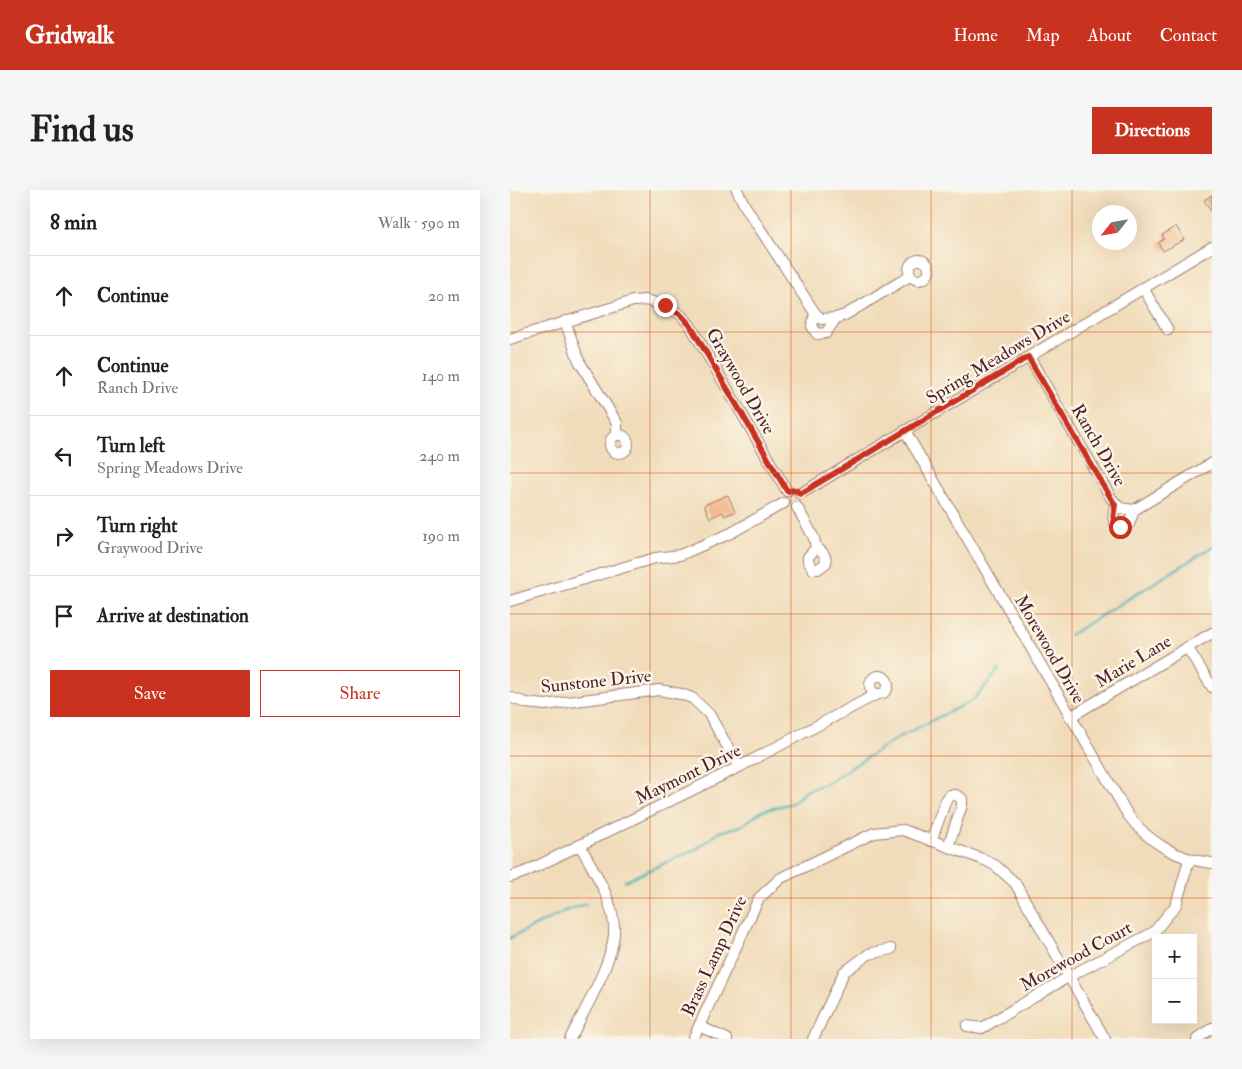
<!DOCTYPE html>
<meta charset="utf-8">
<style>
:root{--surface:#fff;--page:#f6f6f6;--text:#222;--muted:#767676;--line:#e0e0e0;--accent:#c8321e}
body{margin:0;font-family:"IM FELL Double Pica",serif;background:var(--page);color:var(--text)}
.controls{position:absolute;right:15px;bottom:15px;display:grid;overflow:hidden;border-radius:0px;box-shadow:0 5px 20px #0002}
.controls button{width:45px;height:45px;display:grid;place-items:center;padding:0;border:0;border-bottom:1px solid var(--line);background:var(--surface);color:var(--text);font:25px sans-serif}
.compass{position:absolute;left:582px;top:15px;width:45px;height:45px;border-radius:50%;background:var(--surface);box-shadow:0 5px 20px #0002;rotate:239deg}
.stop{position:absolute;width:15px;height:15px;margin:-11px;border:4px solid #c8321e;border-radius:50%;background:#fff}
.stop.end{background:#c8321e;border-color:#fff;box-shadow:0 1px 5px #0008}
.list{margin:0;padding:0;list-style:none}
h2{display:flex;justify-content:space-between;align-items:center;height:65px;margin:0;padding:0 20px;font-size:21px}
h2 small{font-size:16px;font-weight:400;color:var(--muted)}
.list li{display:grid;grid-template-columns:32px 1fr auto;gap:15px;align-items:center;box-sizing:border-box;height:80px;padding:0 20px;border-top:1px solid var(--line)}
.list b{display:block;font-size:19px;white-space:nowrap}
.list p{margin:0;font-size:16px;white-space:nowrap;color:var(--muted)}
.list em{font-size:16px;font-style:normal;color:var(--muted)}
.actions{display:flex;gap:10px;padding:15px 20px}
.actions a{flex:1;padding:11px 0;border:1px solid var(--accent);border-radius:0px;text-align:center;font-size:18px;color:var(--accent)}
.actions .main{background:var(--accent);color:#fff}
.icon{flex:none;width:28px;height:28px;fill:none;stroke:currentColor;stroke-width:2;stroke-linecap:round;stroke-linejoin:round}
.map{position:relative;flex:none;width:702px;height:849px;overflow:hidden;border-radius:0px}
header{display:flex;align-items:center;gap:30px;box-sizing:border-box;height:70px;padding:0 25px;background:var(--accent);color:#fff}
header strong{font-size:24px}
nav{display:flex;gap:28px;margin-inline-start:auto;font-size:18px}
.intro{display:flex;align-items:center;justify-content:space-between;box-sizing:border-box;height:120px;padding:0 30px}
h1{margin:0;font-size:35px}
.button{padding:12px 22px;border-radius:0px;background:var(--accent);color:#fff;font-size:18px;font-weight:700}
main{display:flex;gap:30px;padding:0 30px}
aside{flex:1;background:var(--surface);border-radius:0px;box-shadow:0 5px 20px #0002}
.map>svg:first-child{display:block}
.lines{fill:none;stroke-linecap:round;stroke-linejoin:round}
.stream{stroke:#3aacb3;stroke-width:2.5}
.building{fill:#f3b184}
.minor-casing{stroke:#9d7e72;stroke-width:12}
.minor{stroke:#fff;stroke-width:10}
.route{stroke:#c8321e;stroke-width:6}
.grid{fill:none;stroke:#d8530f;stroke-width:1;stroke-opacity:0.55}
.labels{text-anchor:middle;stroke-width:5;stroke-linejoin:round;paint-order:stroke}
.street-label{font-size:18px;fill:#4a1f2b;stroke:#fcf5e5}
</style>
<header>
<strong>Gridwalk</strong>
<nav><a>Home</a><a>Map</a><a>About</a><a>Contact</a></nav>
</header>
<div class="intro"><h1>Find us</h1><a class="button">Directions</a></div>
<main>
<aside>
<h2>8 min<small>Walk · 590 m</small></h2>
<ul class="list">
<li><svg class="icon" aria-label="ahead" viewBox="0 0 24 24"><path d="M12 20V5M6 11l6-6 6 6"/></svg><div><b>Continue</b></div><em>20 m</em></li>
<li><svg class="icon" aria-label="ahead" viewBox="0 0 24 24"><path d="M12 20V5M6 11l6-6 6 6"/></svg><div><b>Continue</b><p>Ranch Drive</p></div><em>140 m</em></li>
<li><svg class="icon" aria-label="left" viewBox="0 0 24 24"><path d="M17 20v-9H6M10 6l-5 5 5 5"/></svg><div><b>Turn left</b><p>Spring Meadows Drive</p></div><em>240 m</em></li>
<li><svg class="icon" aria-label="right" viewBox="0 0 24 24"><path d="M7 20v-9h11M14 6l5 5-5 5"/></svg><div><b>Turn right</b><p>Graywood Drive</p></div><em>190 m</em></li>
<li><svg class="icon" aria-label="arrive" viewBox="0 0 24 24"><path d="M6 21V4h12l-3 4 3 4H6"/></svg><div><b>Arrive at destination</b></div></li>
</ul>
<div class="actions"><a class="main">Save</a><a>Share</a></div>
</aside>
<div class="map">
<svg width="702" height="849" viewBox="0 0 702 849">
<rect width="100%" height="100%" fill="#fcf5e5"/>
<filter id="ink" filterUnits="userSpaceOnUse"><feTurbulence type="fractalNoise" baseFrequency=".02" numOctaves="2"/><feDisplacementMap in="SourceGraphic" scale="10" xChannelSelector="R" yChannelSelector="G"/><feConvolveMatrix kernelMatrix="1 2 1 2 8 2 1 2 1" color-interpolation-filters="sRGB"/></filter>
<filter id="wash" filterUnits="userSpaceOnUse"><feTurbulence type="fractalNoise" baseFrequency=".0096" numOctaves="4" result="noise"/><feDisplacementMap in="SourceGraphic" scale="20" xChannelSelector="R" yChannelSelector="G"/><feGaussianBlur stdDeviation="1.12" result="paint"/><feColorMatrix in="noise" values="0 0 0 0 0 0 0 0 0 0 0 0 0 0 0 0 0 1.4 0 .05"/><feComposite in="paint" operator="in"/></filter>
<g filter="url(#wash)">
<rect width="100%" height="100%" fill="#f0dcba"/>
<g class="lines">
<!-- stream -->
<g class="stream">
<path d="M 560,445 L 702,357"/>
<path d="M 115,691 L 188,658 L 209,642 L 231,636 L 252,621 L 282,613 L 296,601 L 317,593 L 389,547 L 463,510 L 490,479"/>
<path d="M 0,748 L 57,720 L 76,714"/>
</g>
</g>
<g id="blocks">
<!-- building -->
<g class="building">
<path d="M 702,5 L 702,23 L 694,10 Z"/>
<path d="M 666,36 L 674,50 L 653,61 L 648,53 L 654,49 L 652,45 Z"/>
<path d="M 218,305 L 225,322 L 214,326 L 213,322 L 200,328 L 194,315 Z"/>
</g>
</g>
</g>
<g filter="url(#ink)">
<use href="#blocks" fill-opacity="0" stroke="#9d7e72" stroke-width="1"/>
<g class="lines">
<defs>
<g id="minor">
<path d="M 227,0 L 235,16 L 305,123 L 311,129 L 326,128 L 335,125 L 400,86"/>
<circle cx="409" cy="80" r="10"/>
<path d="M 633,98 L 658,140"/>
<path d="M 305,123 L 302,136 L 307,144 L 316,143 L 326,128"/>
<path d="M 55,131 L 69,171 L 107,233 L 107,245"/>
<path d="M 0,149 L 123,111 L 135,110 L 155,115 L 171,125 L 180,135 L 277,301"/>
<path d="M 519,167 L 601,308 L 610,318 L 624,320 L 702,273"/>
<path d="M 395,241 L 618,625 C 638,652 668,670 702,673"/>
<circle cx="109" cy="254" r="9"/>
<path d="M 290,304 L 702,57"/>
<path d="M 605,315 C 604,324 600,332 610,337 L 619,334 L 624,320"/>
<path d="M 287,317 L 304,348 L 306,358 C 313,361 316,365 316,373 L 308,379 L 303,379 L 298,371 L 298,367 L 306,358"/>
<path d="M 0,411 L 145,368 L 170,365 L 221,343 L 274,313"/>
<path d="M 677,457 L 702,497"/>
<circle cx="369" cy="495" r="9"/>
<path d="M 0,507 L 16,513 L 35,515 L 149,500 L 171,504 L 182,508 L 199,524 L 229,577"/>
<path d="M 560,527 L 702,443"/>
<path d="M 421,651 L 436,610 L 440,605 L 446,605 L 452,609 L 452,615 L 438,657"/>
<path d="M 0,687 L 15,682 L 229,577 L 367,504"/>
<path d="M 189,836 L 217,849"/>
<path d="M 457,836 L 472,838 L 558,787 L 644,742 L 666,715 L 679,670"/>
<path d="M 60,849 C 74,821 107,765 104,736 C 102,707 83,680 70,655"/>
<path d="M 183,849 L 249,708 L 271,688 L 364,643 L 393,640 L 475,670 L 486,676 L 505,693 L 595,849"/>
<path d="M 303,849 L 334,782 L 359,764 L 381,759"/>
<path d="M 687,849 L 702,838"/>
</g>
</defs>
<!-- minor casing -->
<use href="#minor" class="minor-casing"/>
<!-- minor -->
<use href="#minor" class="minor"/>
</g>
</g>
<g class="lines" filter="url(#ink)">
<!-- route -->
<path class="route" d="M 155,115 L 171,125 L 180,135 L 277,301 L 286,300 L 290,304 L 518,167 L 605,315 C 604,324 600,332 610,337"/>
</g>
<!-- grid -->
<path class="grid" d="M 140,0 L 140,849M 281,0 L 281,849M 421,0 L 421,849M 562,0 L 562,849M 0,142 L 702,142M 0,283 L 702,283M 0,424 L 702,424M 0,566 L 702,566M 0,708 L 702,708"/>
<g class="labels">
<!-- street labels -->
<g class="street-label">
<text transform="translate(488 167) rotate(-31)" y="6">Spring Meadows Drive</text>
<text transform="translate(231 191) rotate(60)" y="6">Graywood Drive</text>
<text transform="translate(589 255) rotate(60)" y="6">Ranch Drive</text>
<text transform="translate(540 459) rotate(60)" y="6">Morewood Drive</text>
<text transform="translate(623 471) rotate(-31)" y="6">Marie Lane</text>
<text transform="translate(86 491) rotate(-6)" y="6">Sunstone Drive</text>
<text transform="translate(178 584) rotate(-26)" y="6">Maymont Drive</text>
<text transform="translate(204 766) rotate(-65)" y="6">Brass Lamp Drive</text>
<text transform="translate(566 766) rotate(-29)" y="6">Morewood Court</text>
</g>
</g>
</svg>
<div class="controls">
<button>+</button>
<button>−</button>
</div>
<svg class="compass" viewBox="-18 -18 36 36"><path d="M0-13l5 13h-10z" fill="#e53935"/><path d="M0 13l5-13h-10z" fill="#767676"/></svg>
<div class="stop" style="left:610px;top:337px"></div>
<div class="stop end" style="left:155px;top:115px"></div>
</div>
</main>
